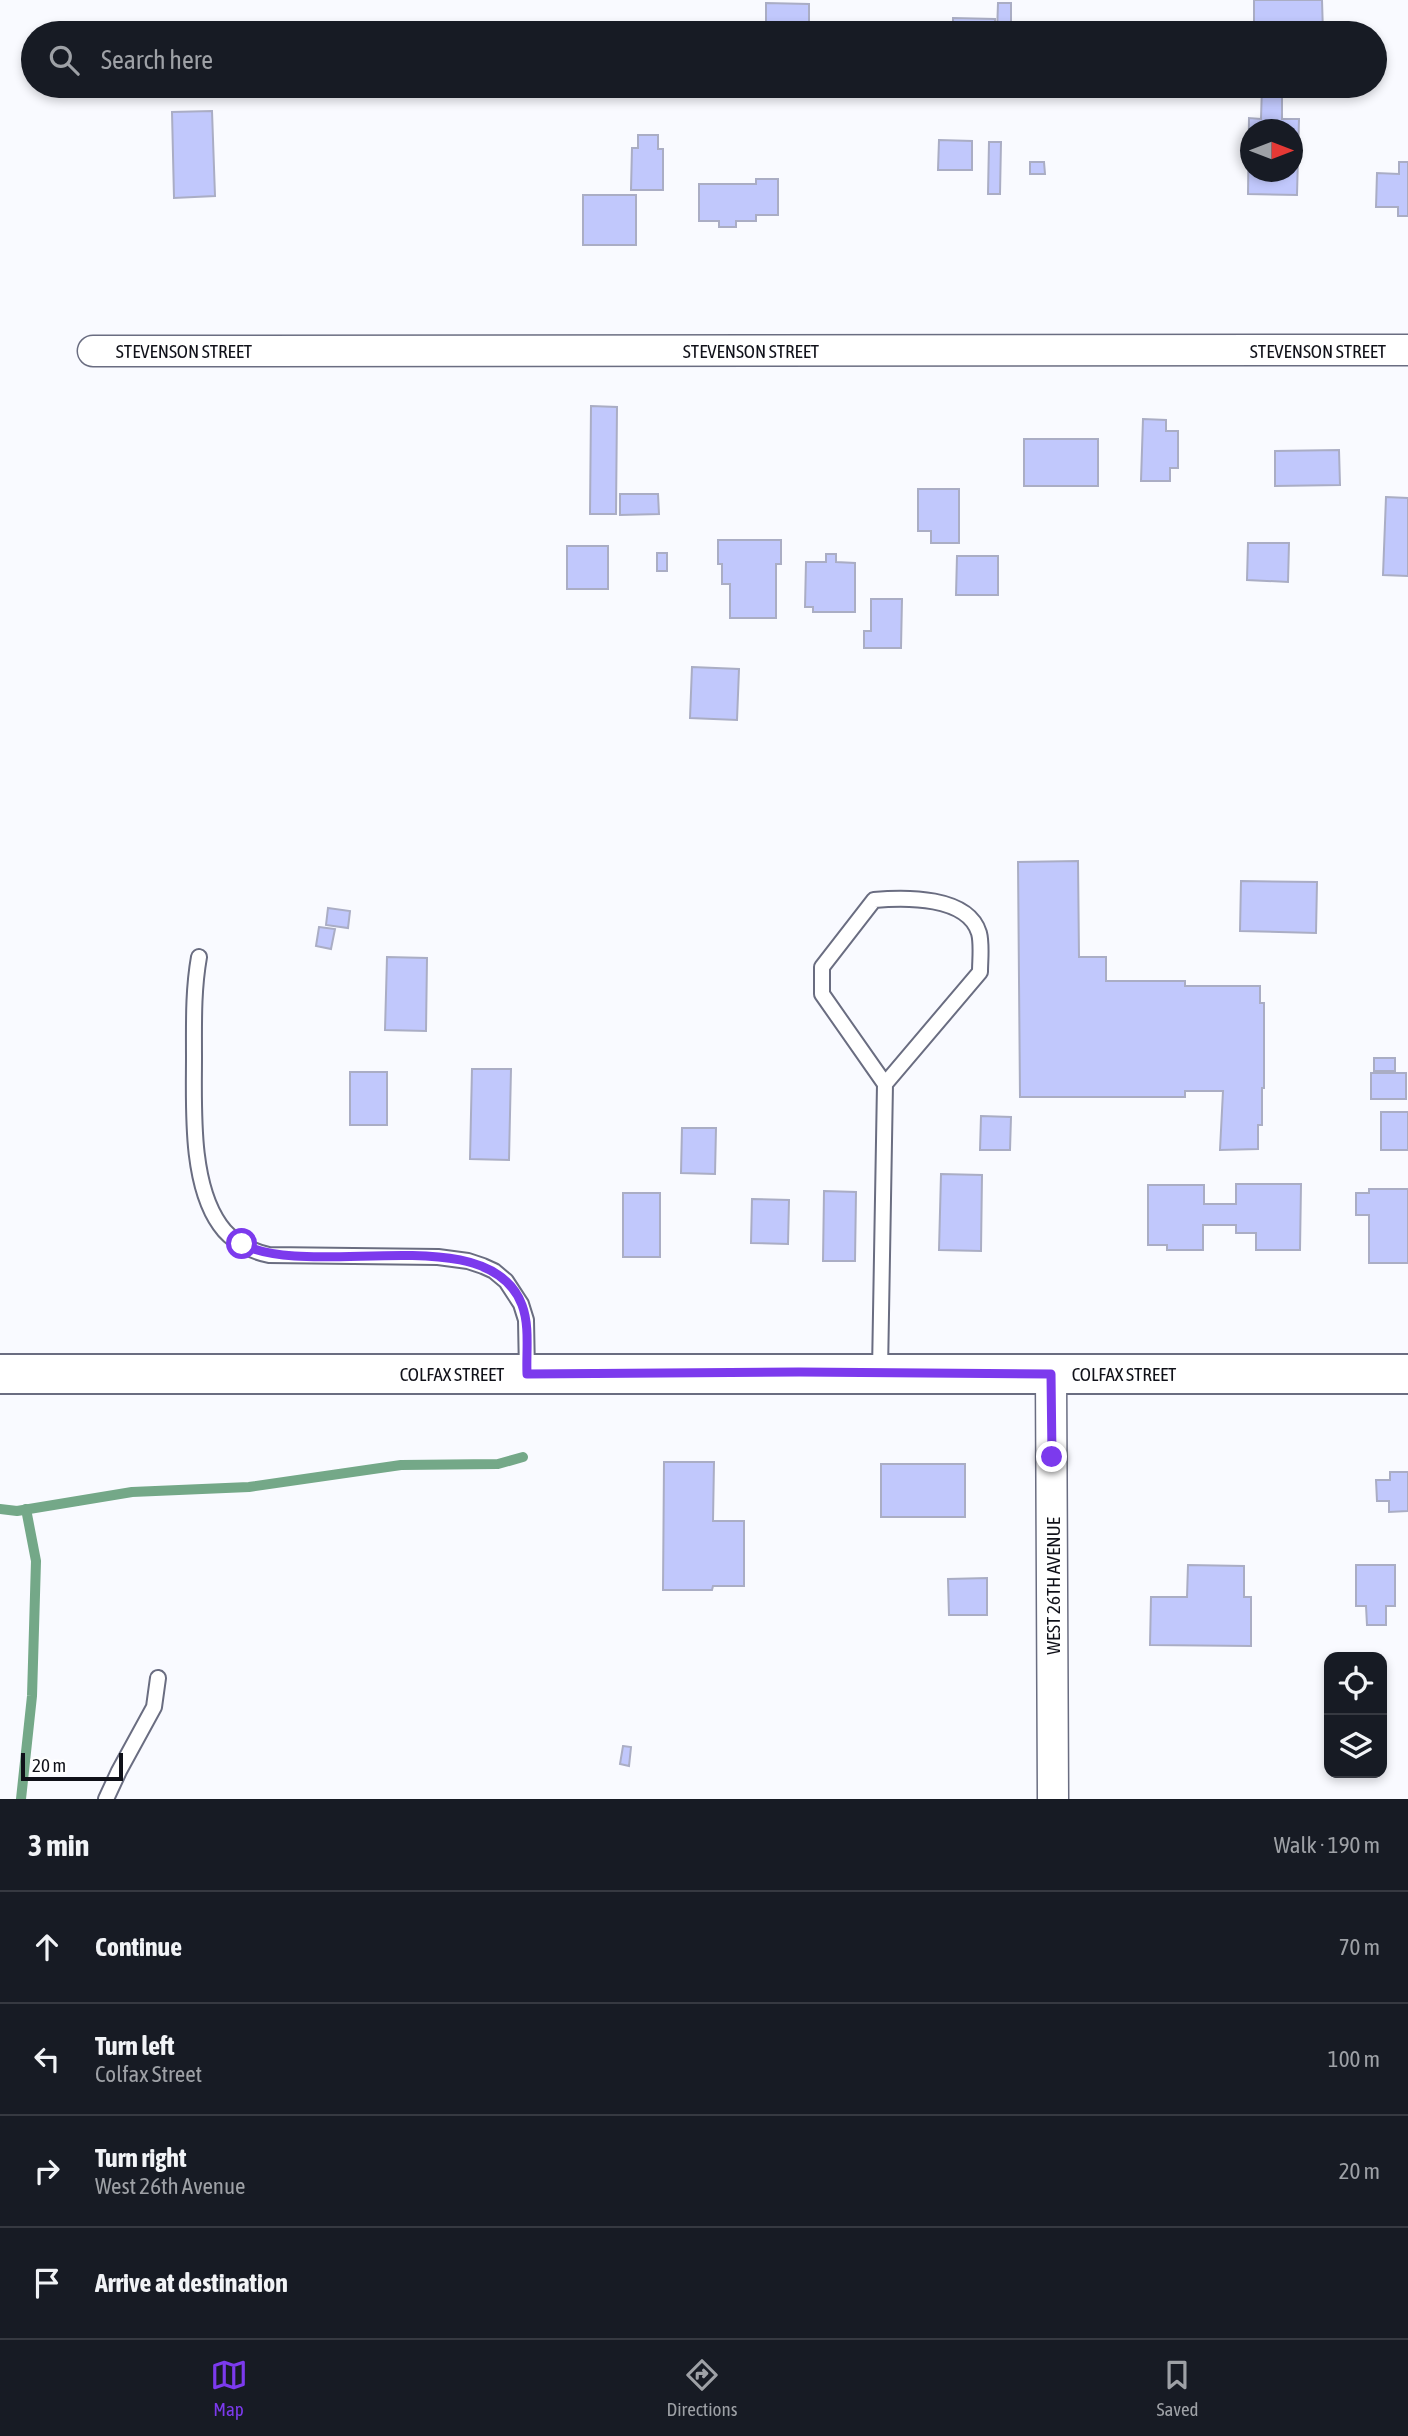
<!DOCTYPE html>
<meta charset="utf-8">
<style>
:root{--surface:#171b24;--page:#242831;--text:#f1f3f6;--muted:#9ea1a6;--line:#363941;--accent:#7c3aed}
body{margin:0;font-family:"Asap Condensed",sans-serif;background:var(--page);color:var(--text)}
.controls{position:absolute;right:21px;bottom:21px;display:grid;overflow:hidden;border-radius:14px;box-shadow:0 4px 10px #0003}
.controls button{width:63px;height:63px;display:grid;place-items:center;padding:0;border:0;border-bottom:2px solid var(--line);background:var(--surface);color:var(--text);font:35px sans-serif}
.compass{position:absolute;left:1240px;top:119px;width:63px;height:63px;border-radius:50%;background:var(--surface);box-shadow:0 4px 10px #0003;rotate:90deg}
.scale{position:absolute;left:21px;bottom:18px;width:102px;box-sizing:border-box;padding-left:7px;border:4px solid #101119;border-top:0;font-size:19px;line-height:24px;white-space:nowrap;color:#101119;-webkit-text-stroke:5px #fff;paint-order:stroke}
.stop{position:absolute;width:21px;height:21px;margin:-16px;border:5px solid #7c3aed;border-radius:50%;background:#fff}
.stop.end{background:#7c3aed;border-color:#fff;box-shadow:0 2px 7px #0008}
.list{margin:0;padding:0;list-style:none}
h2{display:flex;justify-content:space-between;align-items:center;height:91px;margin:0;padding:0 28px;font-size:30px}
h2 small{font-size:23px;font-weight:400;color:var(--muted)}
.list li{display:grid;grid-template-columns:46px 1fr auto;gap:21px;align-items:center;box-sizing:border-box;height:112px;padding:0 28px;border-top:2px solid var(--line)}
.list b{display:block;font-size:26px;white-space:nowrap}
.list p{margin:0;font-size:23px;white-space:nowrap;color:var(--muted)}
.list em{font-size:23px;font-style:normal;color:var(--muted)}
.icon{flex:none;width:38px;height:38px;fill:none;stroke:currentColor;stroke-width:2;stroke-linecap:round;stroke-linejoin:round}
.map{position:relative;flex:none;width:1408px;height:1799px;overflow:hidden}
.search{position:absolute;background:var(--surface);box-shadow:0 4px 10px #0003;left:21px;right:21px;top:21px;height:77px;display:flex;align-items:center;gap:18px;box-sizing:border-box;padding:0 24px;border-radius:38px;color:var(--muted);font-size:26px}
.sheet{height:539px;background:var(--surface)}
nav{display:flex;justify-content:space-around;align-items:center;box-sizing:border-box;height:98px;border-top:2px solid var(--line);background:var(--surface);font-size:19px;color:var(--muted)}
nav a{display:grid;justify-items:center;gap:4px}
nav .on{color:var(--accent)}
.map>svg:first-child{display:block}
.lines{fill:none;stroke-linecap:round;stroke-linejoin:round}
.stream{stroke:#74a888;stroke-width:10}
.building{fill:#c1c8fc;stroke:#aaadc4;stroke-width:2;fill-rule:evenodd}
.lane-casing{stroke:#6a6d81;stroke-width:18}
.street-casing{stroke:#6a6d81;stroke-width:33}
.secondary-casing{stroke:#6a6d81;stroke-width:42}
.lane{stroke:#fff;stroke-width:14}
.street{stroke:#fff;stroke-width:30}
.secondary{stroke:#fff;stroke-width:38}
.route{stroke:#7c3aed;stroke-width:9}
.labels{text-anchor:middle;stroke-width:5;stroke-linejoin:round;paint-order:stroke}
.street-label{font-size:19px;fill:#101119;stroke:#fff}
</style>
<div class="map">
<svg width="1408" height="1799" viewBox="0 0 1408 1799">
<rect width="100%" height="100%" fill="#f9faff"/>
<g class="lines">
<!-- stream -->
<g class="stream">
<path d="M 0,1509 L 17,1511 L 132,1492 L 249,1487 L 401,1465 L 498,1464 L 523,1457"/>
<path d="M 21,1799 L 32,1696 L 36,1561 L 26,1509"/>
</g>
</g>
<!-- building -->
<g class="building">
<path d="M 1254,0 L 1322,0 L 1323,33 L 1254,33 Z"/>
<path d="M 766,3 L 809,4 L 809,33 L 766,33 Z"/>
<path d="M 998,3 L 1011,3 L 1011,33 L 997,33 Z"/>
<path d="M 953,18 L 995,19 L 995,33 L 953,33 Z"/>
<path d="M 1048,86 L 1091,86 L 1090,91 L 1047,88 Z"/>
<path d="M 1262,86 L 1282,86 L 1282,119 L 1299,119 L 1297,195 L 1248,194 L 1249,118 L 1261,119 ZM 1250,130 L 1292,130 L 1292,172 L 1250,172 Z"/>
<path d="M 212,111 L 215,196 L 174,198 L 172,112 Z"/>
<path d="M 638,135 L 658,135 L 658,149 L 663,149 L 663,190 L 631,190 L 632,148 L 638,148 Z"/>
<path d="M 939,140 L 972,141 L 972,170 L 938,170 Z"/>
<path d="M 989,142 L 1001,142 L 1000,194 L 988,194 Z"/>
<path d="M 1030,162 L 1044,162 L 1045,174 L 1030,174 Z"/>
<path d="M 1399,162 L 1408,162 L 1408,216 L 1398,216 L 1398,207 L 1376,207 L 1377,173 L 1399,174 Z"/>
<path d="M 756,179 L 778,179 L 778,215 L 756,215 L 756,221 L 736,221 L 736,227 L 719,227 L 719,221 L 699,221 L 699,184 L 756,184 Z"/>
<rect x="583" y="195" width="53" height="50"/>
<path d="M 591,406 L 617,407 L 616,514 L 590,514 Z"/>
<path d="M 1143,419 L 1166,420 L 1166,431 L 1178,431 L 1178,468 L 1170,468 L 1170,481 L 1141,481 Z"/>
<rect x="1024" y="439" width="74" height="47"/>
<path d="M 1339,450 L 1340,485 L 1275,486 L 1275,451 Z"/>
<path d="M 918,489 L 959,489 L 959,543 L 931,543 L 931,531 L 918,531 Z"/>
<path d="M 620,494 L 658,494 L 659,514 L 620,515 Z"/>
<path d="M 1386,497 L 1408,498 L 1408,576 L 1383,575 Z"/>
<path d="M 718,540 L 781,540 L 781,564 L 776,564 L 776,618 L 730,618 L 730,584 L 722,584 L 722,564 L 718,564 Z"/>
<path d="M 1248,543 L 1289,543 L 1288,582 L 1247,580 Z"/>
<rect x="567" y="546" width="41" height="43"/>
<rect x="657" y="553" width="10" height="18"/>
<path d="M 826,554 L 836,554 L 836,562 L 855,563 L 855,612 L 813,612 L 813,607 L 805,607 L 806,562 L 826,562 Z"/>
<path d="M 957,556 L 998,556 L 998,595 L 956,595 Z"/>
<path d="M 871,599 L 902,599 L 901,648 L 864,648 L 864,631 L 871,631 Z"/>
<path d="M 692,667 L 739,669 L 737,720 L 690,718 Z"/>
<path d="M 1078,861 L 1079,957 L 1106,957 L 1106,981 L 1185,981 L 1185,986 L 1260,986 L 1260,1003 L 1264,1003 L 1264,1088 L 1262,1088 L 1262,1125 L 1258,1125 L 1258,1149 L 1220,1150 L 1223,1091 L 1185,1091 L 1185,1097 L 1020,1097 L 1018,862 Z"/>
<path d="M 1241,881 L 1317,882 L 1316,933 L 1240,931 Z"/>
<path d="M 328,908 L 350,911 L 348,928 L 326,925 Z"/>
<path d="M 319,927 L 335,929 L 331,949 L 316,946 Z"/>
<path d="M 387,957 L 427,958 L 426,1031 L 385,1030 Z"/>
<rect x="1374" y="1058" width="21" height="13"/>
<path d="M 472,1069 L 511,1069 L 509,1160 L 470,1159 Z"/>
<rect x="350" y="1072" width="37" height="53"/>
<rect x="1371" y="1073" width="35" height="26"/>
<rect x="1381" y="1112" width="27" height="38"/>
<path d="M 981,1116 L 1011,1117 L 1010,1150 L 980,1150 Z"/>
<path d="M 682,1128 L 716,1128 L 715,1174 L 681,1173 Z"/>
<path d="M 941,1174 L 982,1175 L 981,1251 L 939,1250 Z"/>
<path d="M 1236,1184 L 1301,1184 L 1300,1250 L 1256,1250 L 1256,1233 L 1236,1233 L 1236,1225 L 1203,1225 L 1203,1250 L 1167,1250 L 1167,1245 L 1148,1245 L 1148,1185 L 1204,1185 L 1204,1204 L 1236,1204 Z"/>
<path d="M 1369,1189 L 1408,1189 L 1408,1263 L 1369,1263 L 1369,1215 L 1356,1215 L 1356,1193 L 1369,1193 Z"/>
<path d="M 824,1191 L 856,1192 L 855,1261 L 823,1261 Z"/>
<rect x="623" y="1193" width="37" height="64"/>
<path d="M 752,1199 L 789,1200 L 788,1244 L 751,1243 Z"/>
<path d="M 664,1462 L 714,1462 L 713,1521 L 744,1521 L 744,1586 L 713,1586 L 712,1590 L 663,1590 Z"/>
<rect x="881" y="1464" width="84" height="53"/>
<path d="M 1390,1472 L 1408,1472 L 1408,1511 L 1389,1512 L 1389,1501 L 1377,1501 L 1376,1480 L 1390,1480 Z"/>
<path d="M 1188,1565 L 1244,1566 L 1244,1597 L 1251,1597 L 1251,1646 L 1150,1645 L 1151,1597 L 1187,1597 Z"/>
<path d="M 1356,1565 L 1395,1565 L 1395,1606 L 1386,1606 L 1386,1625 L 1367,1625 L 1366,1606 L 1356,1606 Z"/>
<path d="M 987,1578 L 987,1615 L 949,1615 L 948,1579 Z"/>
<path d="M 623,1746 L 631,1747 L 629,1766 L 620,1764 Z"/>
</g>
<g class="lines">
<defs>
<g id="lane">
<path d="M 199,957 C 193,991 194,1024 194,1058 C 194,1108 190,1183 220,1225 C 231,1241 250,1251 269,1255 L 438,1257 L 468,1261 L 483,1266 L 494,1271 L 506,1281 L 521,1304 L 526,1320 L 527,1373"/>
<path d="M 880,1371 L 885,1084 L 980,972 C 980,960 982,944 979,933 C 968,896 905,897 874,900 L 822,967 L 822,994 L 885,1084"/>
<path d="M 106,1799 L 119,1771 L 154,1707 L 158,1678"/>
</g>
<g id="street">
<path d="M 93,351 L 1408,350"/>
<path d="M 1051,1374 L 1053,1799"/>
</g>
<path id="secondary" d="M 0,1374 L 1408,1374"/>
</defs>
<!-- lane casing -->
<use href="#lane" class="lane-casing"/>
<!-- street casing -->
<use href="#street" class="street-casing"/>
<!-- secondary casing -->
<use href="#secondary" class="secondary-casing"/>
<!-- lane -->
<use href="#lane" class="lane"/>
<!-- street -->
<use href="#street" class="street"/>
<!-- secondary -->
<use href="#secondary" class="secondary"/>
</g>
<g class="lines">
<!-- route -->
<path class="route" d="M 242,1244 C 312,1281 489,1217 522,1305 C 530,1326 526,1352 527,1374 L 799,1372 L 1051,1374 L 1052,1457"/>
</g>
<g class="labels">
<!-- street labels -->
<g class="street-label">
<text x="184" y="358">STEVENSON STREET</text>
<text x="751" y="358">STEVENSON STREET</text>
<text x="1318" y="358">STEVENSON STREET</text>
<text x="452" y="1381">COLFAX STREET</text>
<text x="1124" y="1381">COLFAX STREET</text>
<text transform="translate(1053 1586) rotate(-90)" y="7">WEST 26TH AVENUE</text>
</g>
</g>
</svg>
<div class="controls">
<button><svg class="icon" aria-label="locate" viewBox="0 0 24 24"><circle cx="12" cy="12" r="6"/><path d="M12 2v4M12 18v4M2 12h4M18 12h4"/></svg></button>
<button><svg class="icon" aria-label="layers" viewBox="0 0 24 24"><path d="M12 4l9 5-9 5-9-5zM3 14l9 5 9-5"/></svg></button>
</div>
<svg class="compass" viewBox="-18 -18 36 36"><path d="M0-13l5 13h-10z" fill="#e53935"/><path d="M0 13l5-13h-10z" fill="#9ea1a6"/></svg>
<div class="scale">20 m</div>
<div class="stop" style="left:242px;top:1244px"></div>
<div class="stop end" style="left:1052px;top:1457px"></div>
<div class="search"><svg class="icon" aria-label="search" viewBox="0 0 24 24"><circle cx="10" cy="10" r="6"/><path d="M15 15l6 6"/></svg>Search here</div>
</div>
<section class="sheet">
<h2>3 min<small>Walk · 190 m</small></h2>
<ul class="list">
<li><svg class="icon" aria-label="ahead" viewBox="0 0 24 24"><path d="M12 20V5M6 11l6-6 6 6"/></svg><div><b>Continue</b></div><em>70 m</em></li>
<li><svg class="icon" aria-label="left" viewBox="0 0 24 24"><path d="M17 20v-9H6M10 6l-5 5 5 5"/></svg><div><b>Turn left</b><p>Colfax Street</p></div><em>100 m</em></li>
<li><svg class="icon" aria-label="right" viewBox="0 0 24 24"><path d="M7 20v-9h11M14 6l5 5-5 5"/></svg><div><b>Turn right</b><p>West 26th Avenue</p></div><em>20 m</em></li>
<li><svg class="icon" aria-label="arrive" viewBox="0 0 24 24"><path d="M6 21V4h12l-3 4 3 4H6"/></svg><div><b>Arrive at destination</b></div></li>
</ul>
</section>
<nav>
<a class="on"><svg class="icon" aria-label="map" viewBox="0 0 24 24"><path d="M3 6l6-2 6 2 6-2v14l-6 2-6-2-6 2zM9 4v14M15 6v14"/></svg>Map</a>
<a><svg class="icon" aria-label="directions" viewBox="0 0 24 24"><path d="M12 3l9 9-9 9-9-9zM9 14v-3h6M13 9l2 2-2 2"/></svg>Directions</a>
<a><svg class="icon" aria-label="saved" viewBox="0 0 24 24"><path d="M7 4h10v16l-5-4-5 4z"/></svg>Saved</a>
</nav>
